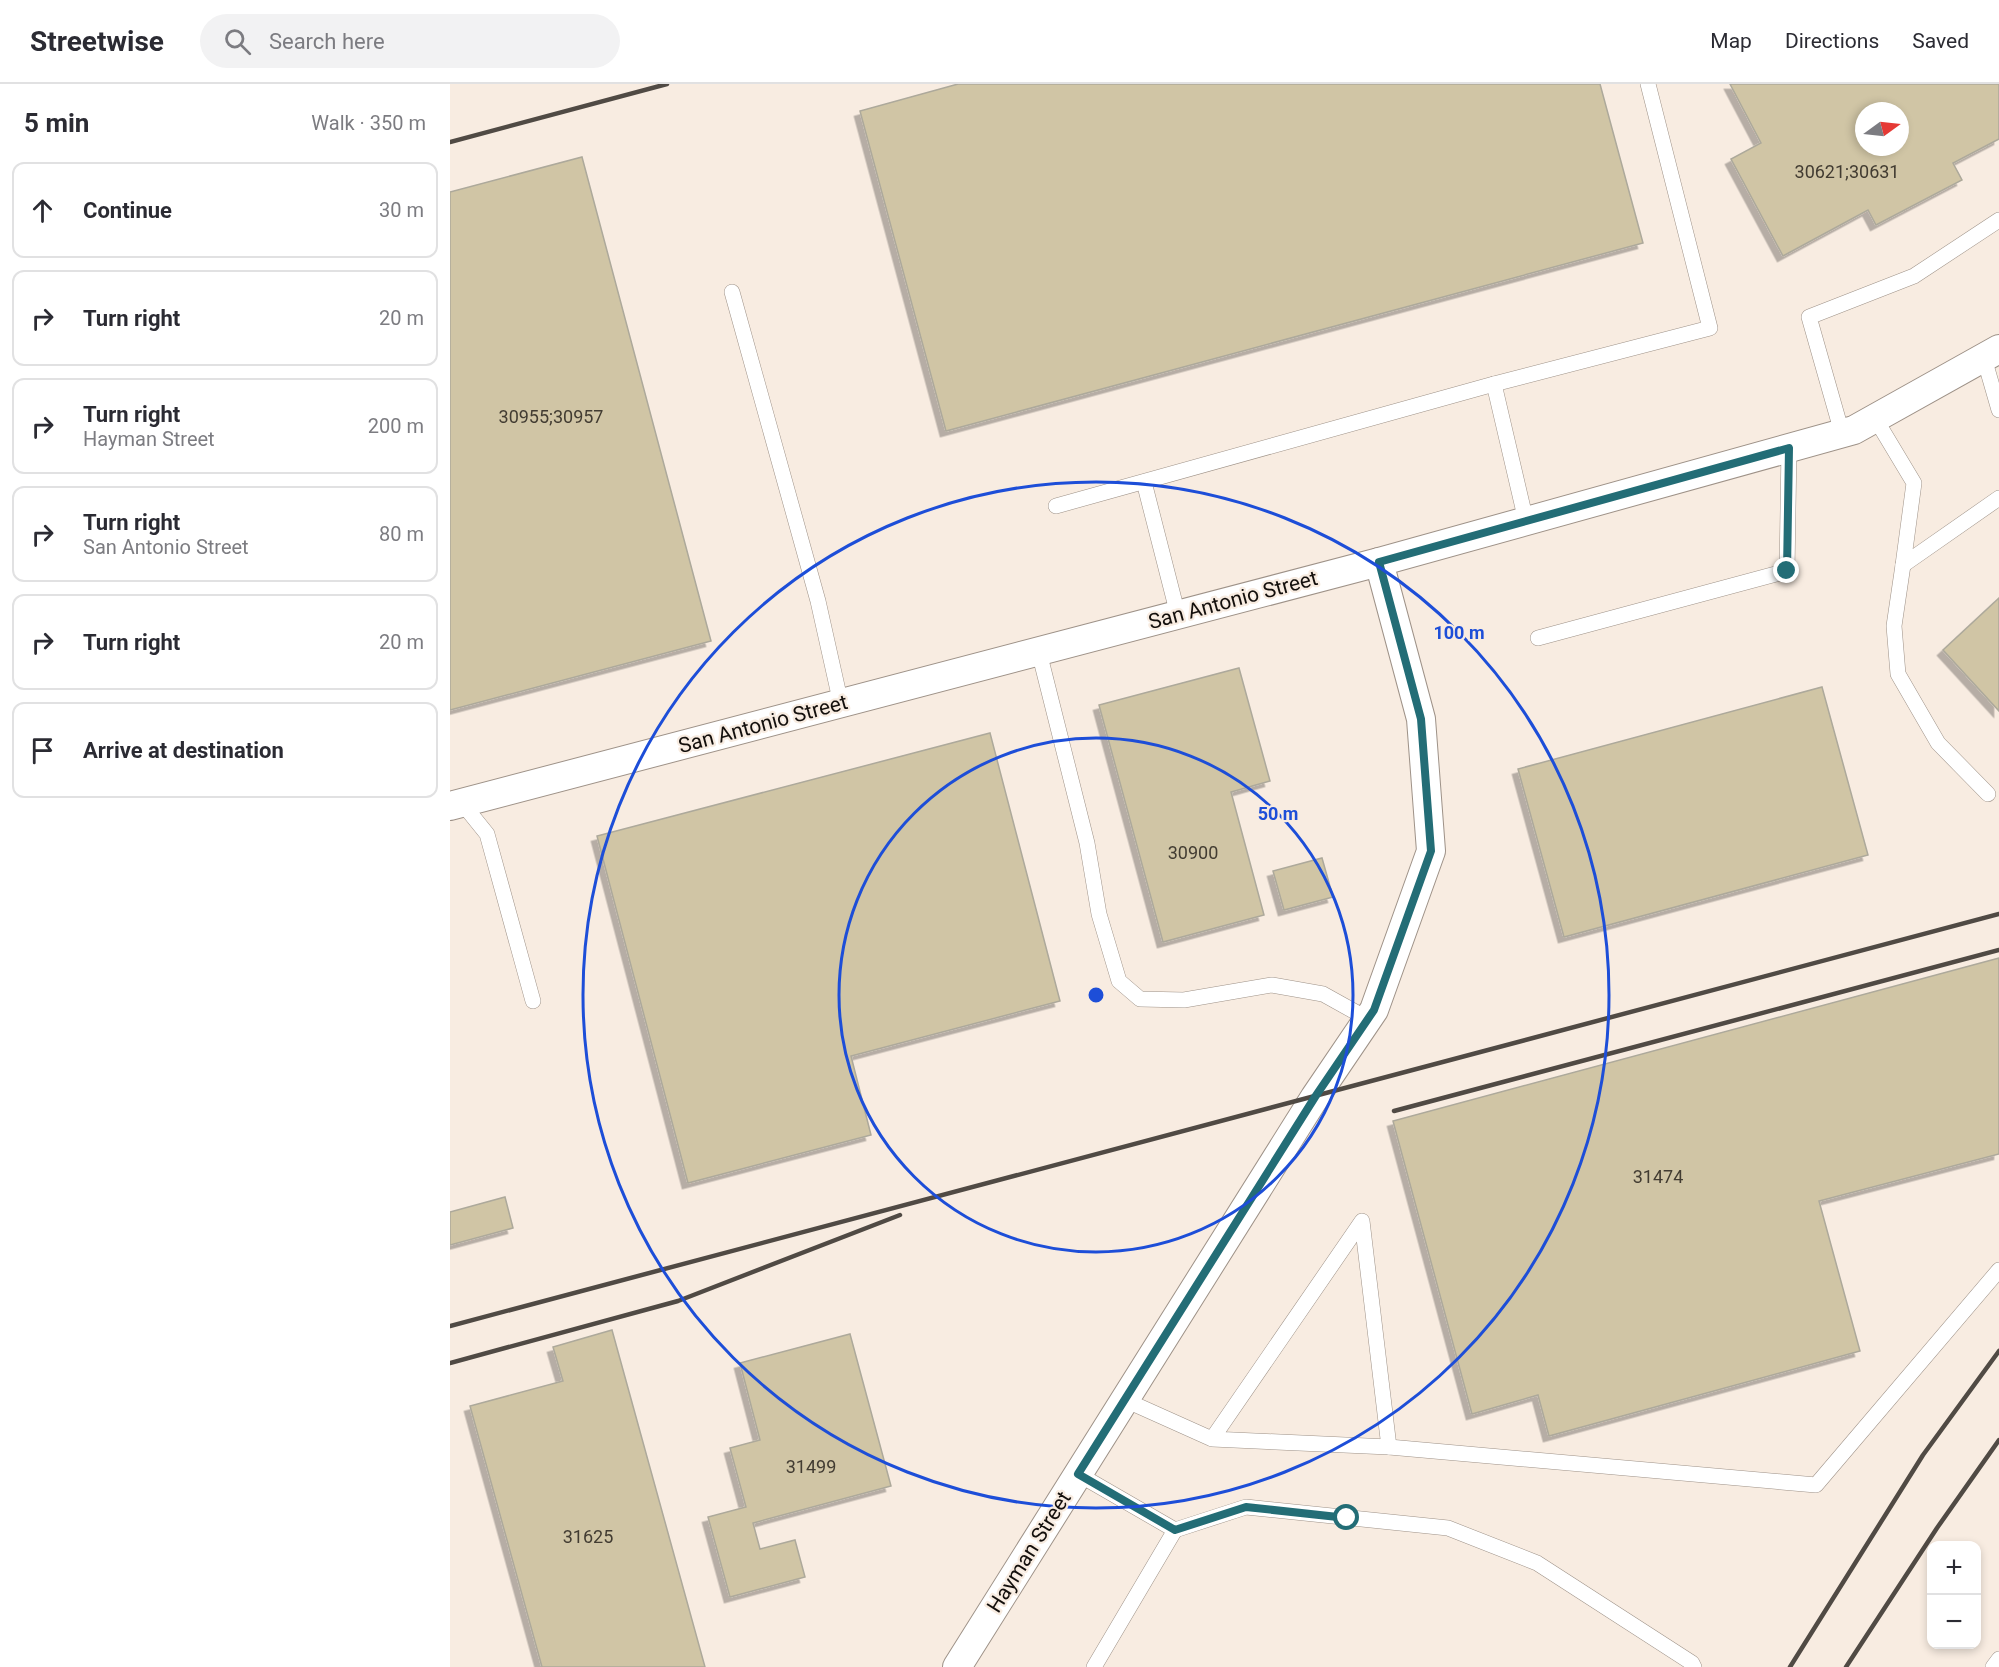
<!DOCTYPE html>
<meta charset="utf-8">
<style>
:root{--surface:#fff;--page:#f2f2f3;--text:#2b2b33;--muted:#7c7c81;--line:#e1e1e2}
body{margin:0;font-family:Roboto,sans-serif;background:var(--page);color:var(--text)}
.controls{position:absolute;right:18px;bottom:18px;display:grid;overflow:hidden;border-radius:12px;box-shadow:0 3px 9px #0003}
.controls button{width:54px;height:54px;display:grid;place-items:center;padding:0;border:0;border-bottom:2px solid var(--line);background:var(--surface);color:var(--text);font:30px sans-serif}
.compass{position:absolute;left:1405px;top:18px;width:54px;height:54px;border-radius:50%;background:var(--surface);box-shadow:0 3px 9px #0003;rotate:75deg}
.stop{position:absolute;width:18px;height:18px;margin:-14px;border:4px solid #236d76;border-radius:50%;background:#fff}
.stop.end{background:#236d76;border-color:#fff;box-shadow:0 2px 6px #0008}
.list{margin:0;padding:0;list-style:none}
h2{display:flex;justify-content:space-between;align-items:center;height:78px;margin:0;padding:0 24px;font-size:26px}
h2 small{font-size:20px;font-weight:400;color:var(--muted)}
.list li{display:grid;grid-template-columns:39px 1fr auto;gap:18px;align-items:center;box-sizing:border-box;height:96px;margin:0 12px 12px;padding:0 12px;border:2px solid var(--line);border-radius:12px}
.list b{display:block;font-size:22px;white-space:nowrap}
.list p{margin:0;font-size:20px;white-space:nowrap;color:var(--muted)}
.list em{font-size:20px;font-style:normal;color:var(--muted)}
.icon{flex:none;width:33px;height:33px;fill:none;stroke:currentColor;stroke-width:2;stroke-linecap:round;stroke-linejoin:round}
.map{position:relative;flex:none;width:1549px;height:1583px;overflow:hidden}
header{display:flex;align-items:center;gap:36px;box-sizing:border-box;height:84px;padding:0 30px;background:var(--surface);border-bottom:2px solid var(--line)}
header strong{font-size:28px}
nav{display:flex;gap:33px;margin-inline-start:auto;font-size:21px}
.search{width:420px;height:54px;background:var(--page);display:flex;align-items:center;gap:15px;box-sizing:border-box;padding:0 21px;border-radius:33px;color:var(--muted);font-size:22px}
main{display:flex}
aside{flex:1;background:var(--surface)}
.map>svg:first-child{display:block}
.building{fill:#d0c5a5;stroke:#ada99b;stroke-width:1.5;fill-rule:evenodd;filter:url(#shadow)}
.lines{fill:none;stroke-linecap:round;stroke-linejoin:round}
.lane-casing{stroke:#9e9288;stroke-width:16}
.street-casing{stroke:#9e9288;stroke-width:30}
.lane{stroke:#fff;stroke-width:15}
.street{stroke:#fff;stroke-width:28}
.rail{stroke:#504a44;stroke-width:4.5}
.route{stroke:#236d76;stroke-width:8}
.ring{fill:none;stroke:#1d4ed8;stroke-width:3}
.labels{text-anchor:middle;stroke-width:4.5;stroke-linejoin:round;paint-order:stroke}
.number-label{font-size:18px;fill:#423c32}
.street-label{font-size:21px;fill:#130f0c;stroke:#f8ece1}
.centre{fill:#1d4ed8;stroke:#f8ece1;stroke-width:3}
.ring-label{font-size:18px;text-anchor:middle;font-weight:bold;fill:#1d4ed8;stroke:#f8ece1;stroke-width:4.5;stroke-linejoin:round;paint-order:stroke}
</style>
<header>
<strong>Streetwise</strong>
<div class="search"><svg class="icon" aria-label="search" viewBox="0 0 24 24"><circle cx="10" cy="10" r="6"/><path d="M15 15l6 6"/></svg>Search here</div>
<nav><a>Map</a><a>Directions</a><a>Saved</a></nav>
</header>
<main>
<aside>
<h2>5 min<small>Walk · 350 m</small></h2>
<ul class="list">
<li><svg class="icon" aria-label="ahead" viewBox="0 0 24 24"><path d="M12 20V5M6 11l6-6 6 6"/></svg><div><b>Continue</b></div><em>30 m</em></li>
<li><svg class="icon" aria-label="right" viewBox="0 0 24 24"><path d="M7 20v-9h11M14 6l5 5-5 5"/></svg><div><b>Turn right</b></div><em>20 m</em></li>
<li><svg class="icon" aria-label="right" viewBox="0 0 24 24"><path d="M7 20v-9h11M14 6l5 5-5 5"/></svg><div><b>Turn right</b><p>Hayman Street</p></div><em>200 m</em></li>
<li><svg class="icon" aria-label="right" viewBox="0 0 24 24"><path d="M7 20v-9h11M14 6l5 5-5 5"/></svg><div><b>Turn right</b><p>San Antonio Street</p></div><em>80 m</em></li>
<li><svg class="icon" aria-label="right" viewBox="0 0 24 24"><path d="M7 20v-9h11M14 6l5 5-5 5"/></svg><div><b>Turn right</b></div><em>20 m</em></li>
<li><svg class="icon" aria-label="arrive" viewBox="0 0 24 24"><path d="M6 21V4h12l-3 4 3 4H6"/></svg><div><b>Arrive at destination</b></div></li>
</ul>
</aside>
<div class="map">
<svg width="1549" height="1583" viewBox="0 0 1549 1583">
<defs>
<filter id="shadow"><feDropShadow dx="-5.5" dy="5.5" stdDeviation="0" flood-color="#0004"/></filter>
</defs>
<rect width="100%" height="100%" fill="#f8ece1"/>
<!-- building -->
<g class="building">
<path d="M 508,0 L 1150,0 L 1193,159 L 496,347 L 410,27 Z"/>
<path d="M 1280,0 L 1549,0 L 1549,55 L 1503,79 L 1512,96 L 1426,141 L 1418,126 L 1333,172 L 1281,75 L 1311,59 ZM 1414,27 L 1450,27 L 1450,63 L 1414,63 Z"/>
<path d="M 132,73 L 261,557 L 0,626 L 0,108 Z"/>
<path d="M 1549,514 L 1549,627 L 1493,566 Z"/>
<path d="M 789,584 L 820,697 L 781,708 L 814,831 L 713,858 L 649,621 Z"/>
<path d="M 1372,603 L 1418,771 L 1114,853 L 1068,685 Z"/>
<path d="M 540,649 L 610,917 L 401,972 L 421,1051 L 238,1099 L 147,752 Z"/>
<path d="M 872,774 L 883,813 L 834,826 L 823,787 Z"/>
<path d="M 1549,874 L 1549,1070 L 1369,1117 L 1410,1267 L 1099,1352 L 1088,1311 L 1022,1330 L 943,1037 Z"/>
<path d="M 55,1113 L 63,1144 L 0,1161 L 0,1128 Z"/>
<path d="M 162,1246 L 255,1583 L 92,1583 L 20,1322 L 113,1297 L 103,1263 Z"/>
<path d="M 400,1250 L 441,1402 L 303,1439 L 310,1465 L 345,1456 L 355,1493 L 280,1513 L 258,1433 L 296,1423 L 280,1364 L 310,1356 L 290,1279 Z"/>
</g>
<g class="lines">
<defs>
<g id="lane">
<path d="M 282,208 L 368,517 L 391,620"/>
<path d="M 1534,274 L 1549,326"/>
<path d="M 1425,334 L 1464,399 L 1453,481 L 1549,414"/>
<path d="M 1392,349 L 1359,233 L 1464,192 L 1549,136"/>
<path d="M 694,398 L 728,531"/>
<path d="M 606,422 L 1044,300"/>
<path d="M 1076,437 L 1044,300 L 1260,244 L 1198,0"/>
<path d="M 1453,481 L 1444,542 L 1448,590 L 1488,659 L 1538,710"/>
<path d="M 1088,554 L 1337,487 L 1339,364"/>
<path d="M 589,568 L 637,759 L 649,830 L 669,897 L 690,915 L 734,916 L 822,901 L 873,910 L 918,935"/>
<path d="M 12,719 L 37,750 L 83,917"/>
<path d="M 675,1316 L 762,1355 L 939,1363 L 912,1137 L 762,1355"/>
<path d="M 939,1363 L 1366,1401 L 1549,1186"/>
<path d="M 628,1390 L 725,1446 L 644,1583"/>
<path d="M 725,1446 L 796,1423 L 998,1444 L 1087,1479 L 1242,1579 L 1244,1583"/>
<path d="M 1543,1583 L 1549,1575"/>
</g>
<g id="street">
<path d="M 0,722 L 929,478 L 1404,346 L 1549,265"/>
<path d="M 507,1583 L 865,1013 L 924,926 L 981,767 L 971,635 L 929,478"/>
</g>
</defs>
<!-- lane casing -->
<use href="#lane" class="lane-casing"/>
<!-- street casing -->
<use href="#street" class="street-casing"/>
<!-- lane -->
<use href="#lane" class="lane"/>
<!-- street -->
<use href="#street" class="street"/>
<!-- rail -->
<g class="rail">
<path d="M 0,58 L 217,0"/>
<path d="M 944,1027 L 1549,866"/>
<path d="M 0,1242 L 1549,830"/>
<path d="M 0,1279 L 228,1217 L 450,1131"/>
<path d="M 1340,1583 L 1473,1371 L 1549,1267"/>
<path d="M 1396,1583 L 1487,1444 L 1549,1356"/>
</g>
</g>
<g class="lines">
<!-- route -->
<path class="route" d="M 897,1434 L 796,1423 L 725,1446 L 628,1390 L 865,1013 L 924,926 L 981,767 L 971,635 L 929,478 L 1339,364 L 1337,487"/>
</g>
<!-- distance rings -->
<g class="ring">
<circle cx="646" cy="911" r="257"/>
<circle cx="646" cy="911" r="513"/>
</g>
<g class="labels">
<!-- number labels -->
<g class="number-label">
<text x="1397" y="94">30621;30631</text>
<text x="101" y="339">30955;30957</text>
<text x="743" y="775">30900</text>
<text x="1208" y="1099">31474</text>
<text x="361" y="1389">31499</text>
<text x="138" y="1459">31625</text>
</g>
<!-- street labels -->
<g class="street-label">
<text transform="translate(783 516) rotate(-15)" y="7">San Antonio Street</text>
<text transform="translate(313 640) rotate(-15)" y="7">San Antonio Street</text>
<text transform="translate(579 1468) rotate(-58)" y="7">Hayman Street</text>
</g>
</g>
<circle cx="646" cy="911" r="9" class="centre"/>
<g class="ring-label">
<text x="1009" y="555">100 m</text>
<text x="828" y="736">50 m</text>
</g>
</svg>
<div class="controls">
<button>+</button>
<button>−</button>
</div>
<svg class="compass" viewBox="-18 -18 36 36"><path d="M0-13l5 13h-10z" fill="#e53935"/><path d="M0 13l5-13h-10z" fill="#7c7c81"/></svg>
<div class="stop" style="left:897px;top:1434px"></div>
<div class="stop end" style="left:1337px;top:487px"></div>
</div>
</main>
